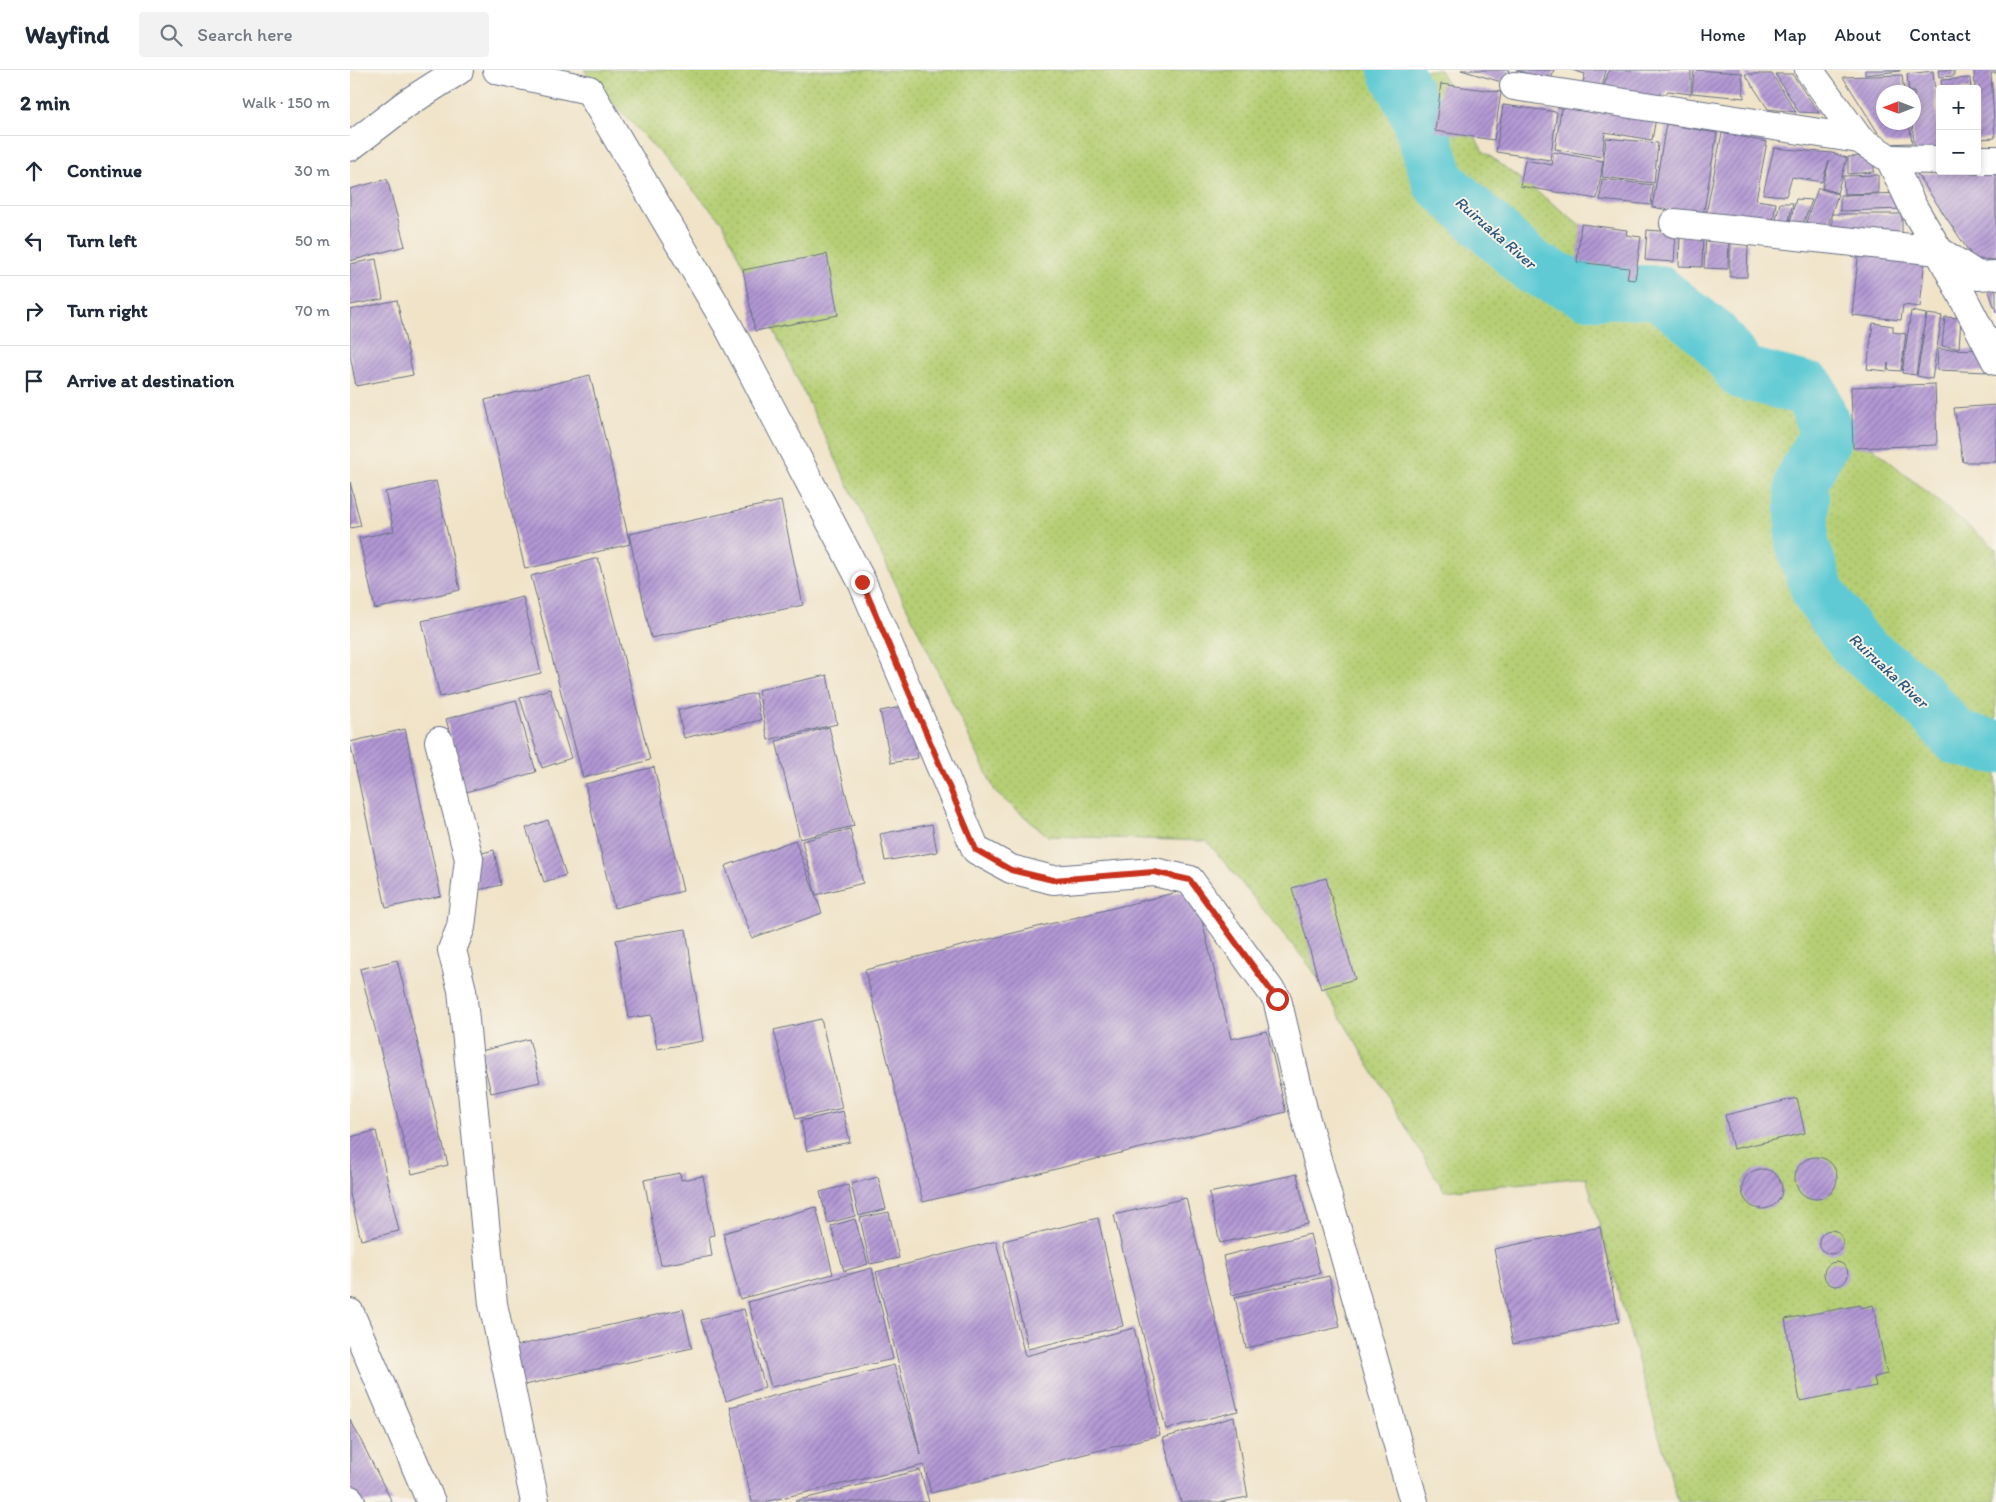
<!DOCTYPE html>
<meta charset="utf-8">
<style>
:root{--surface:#fff;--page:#f2f2f3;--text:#1f2937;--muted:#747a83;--line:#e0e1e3}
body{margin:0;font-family:Itim,sans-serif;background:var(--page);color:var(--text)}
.controls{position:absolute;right:15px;top:15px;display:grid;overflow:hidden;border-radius:5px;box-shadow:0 2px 8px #0003}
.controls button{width:45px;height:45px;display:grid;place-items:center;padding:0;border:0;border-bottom:1px solid var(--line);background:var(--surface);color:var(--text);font:25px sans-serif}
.compass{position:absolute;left:1526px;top:15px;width:45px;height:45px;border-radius:50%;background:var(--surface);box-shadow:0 2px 8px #0003;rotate:270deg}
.stop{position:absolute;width:15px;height:15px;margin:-11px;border:4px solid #c8321e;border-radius:50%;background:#fff}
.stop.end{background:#c8321e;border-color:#fff;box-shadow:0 1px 5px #0008}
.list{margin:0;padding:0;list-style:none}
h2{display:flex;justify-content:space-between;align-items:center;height:65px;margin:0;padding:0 20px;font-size:21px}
h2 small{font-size:16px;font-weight:400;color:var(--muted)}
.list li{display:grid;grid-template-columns:32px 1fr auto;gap:15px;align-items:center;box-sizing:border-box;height:70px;padding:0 20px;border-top:1px solid var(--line)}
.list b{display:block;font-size:19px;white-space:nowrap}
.list em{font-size:16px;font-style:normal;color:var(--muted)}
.icon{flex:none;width:28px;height:28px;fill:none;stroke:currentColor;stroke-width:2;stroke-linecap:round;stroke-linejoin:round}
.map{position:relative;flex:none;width:1646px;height:1432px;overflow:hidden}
header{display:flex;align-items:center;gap:30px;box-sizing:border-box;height:70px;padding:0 25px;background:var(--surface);border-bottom:1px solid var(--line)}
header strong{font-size:24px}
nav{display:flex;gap:28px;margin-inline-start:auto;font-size:18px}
.search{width:350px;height:45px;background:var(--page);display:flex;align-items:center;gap:12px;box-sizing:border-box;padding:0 18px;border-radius:5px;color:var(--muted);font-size:19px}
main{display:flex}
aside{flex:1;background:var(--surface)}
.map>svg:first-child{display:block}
.grass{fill:url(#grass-dots);stroke:#687f69}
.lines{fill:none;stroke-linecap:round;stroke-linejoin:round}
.river{stroke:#5ecad4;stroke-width:54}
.building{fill:url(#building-hatch)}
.minor-casing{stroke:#666e83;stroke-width:30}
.minor{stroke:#fff;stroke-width:28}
.route{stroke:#c8321e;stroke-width:6}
.labels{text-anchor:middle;stroke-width:4;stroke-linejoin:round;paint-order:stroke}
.water-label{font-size:16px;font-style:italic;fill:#2c567c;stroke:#f7f3e8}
</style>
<header>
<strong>Wayfind</strong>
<div class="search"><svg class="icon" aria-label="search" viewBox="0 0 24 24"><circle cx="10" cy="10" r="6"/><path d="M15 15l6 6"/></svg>Search here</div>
<nav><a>Home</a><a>Map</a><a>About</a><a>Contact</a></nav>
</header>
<main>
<aside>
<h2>2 min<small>Walk · 150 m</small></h2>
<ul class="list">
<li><svg class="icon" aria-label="ahead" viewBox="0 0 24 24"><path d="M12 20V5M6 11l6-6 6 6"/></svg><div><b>Continue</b></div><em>30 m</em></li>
<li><svg class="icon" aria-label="left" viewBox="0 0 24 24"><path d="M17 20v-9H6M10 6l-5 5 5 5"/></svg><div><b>Turn left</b></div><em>50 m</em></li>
<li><svg class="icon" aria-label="right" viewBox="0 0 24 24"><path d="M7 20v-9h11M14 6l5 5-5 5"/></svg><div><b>Turn right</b></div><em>70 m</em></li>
<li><svg class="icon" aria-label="arrive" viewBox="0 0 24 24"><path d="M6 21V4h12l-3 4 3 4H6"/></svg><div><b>Arrive at destination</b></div></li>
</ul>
</aside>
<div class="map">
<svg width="1646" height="1432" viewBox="0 0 1646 1432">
<defs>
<pattern id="grass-dots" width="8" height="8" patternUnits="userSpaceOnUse" patternTransform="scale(1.25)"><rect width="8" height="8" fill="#b6cf74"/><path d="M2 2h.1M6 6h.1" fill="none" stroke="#9cb267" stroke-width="1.8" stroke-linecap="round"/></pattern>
<pattern id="building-hatch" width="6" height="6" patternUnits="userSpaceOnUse" patternTransform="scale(1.25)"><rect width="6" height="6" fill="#b297d4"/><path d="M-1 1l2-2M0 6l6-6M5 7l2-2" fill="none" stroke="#907caf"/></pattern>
</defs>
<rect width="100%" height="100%" fill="#f7f3e8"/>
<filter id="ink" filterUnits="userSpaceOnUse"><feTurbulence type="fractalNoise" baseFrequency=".02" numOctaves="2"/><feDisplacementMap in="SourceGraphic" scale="10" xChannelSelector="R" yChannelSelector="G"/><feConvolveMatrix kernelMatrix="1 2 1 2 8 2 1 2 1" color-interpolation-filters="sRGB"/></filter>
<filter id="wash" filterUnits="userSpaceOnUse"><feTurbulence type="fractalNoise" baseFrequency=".0096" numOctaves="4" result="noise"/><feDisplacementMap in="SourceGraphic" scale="20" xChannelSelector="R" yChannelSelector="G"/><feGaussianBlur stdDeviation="1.12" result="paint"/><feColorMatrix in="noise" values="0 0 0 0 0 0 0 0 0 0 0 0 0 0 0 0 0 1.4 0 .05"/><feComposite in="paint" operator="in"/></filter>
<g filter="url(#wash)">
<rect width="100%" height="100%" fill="#f0e3c8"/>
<!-- grass -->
<path class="grass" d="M 234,0 L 1090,0 L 1132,80 L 1517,373 L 1646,479 L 1646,1432 L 1328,1432 L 1236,1107 L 1094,1121 L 962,899 L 857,771 L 698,766 L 646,723 L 372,152 Z"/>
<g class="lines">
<!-- river -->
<path class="river" d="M 1045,0 L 1067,44 L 1089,112 L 1182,197 L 1237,222 L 1308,222 L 1363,265 L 1393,303 L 1460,320 L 1477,363 L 1452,410 L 1452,473 L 1469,524 L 1507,576 L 1562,618 L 1608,669 L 1646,677"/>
</g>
<g id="blocks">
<!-- building -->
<g class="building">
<path d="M 1111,0 L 1159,0 L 1155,13 Z"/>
<path d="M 1166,0 L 1204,0 L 1201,11 Z"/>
<path d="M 1222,0 L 1256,0 L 1252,17 L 1233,12 L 1235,4 Z"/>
<path d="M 1259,0 L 1341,0 L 1341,24 L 1318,21 L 1309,34 L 1253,19 Z"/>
<path d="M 1344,0 L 1392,3 L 1394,28 L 1342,23 Z"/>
<path d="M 1515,0 L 1550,0 L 1550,1 L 1515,5 Z"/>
<path d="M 1588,0 L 1604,0 L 1604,6 L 1589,7 Z"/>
<path d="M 1624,0 L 1646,0 L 1646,3 L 1641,3 L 1645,68 L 1628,69 L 1627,19 L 1625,19 Z"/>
<path d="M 1583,1 L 1590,80 L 1565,83 L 1562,52 L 1564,52 L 1564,22 L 1559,22 L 1557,4 Z"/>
<path d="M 1395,4 L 1422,4 L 1446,42 L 1418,39 Z"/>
<path d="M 1425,4 L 1442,4 L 1469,43 L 1449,42 Z"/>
<path d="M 1552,5 L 1554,22 L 1534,22 L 1534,52 L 1559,52 L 1562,73 L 1535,74 L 1493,7 Z"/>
<path d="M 1620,8 L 1621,19 L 1592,19 L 1591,10 Z"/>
<path d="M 1091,14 L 1151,22 L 1144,70 L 1085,61 Z"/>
<path d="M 1212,33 L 1306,48 L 1302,70 L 1255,62 L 1252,87 L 1205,79 Z"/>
<path d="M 1153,35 L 1207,42 L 1200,90 L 1146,82 Z"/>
<path d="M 1316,54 L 1367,63 L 1353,146 L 1302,137 Z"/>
<path d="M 1372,63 L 1417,72 L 1406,130 L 1426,133 L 1422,157 L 1356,144 Z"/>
<path d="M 1256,68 L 1308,73 L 1304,113 L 1252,107 Z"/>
<path d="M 1424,78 L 1482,83 L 1497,88 L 1487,123 L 1472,118 L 1479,91 L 1472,112 L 1442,107 L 1436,126 L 1413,124 Z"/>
<path d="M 1204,82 L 1253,91 L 1247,129 L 1170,116 L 1175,90 L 1202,95 Z"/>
<path d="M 1524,86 L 1524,102 L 1498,104 L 1498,87 Z"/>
<path d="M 1646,100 L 1646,190 L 1624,189 L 1567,104 Z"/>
<path d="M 1528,105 L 1528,123 L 1494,124 L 1493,106 Z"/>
<path d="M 37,109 L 55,176 L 0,191 L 0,119 Z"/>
<path d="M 1252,109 L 1303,115 L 1301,135 L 1250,130 Z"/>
<path d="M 1468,118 L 1488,124 L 1475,164 L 1454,158 Z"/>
<path d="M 1554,123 L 1554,139 L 1490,141 L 1490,125 Z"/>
<path d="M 1446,129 L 1462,130 L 1452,157 L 1439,155 Z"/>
<path d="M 1430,133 L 1443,133 L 1437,158 L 1424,157 Z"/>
<path d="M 1482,144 L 1552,144 L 1552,165 L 1482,164 Z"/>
<path d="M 1231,154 L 1277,160 L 1276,165 L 1291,167 L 1285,210 L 1277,209 L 1279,198 L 1227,192 Z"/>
<path d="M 1297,160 L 1326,162 L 1324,192 L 1295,190 Z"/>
<path d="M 1330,165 L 1353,166 L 1352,197 L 1329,196 Z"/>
<path d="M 1356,168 L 1379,169 L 1378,199 L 1354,198 Z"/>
<path d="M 1380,172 L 1398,173 L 1397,207 L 1380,207 Z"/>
<path d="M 1509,179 L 1575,187 L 1570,237 L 1553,235 L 1551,250 L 1502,245 Z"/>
<path d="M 477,184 L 488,245 L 405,261 L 393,200 Z"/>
<path d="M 26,189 L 33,229 L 0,235 L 0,194 Z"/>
<path d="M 1635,210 L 1646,210 L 1646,242 Z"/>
<path d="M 47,230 L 63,305 L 6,316 L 0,285 L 0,240 Z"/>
<path d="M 1561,241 L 1576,244 L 1566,305 L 1552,303 Z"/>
<path d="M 1577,244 L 1592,246 L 1582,309 L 1567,306 Z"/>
<path d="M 1595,247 L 1611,248 L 1609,278 L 1592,276 Z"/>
<path d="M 1523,253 L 1543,256 L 1543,262 L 1556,264 L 1551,301 L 1538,300 L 1538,293 L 1537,301 L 1517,299 Z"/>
<path d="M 1588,279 L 1638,280 L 1638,302 L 1587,300 Z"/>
<path d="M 240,305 L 280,474 L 175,499 L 135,330 Z"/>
<path d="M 1585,314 L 1587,375 L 1503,378 L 1501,317 Z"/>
<path d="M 1646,335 L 1646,392 L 1613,392 L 1604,338 Z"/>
<path d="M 86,411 L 110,520 L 25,539 L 9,468 L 44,461 L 35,422 Z"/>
<path d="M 0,412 L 11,456 L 0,458 Z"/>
<path d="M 431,431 L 453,535 L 301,568 L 279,464 Z"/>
<path d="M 248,488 L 300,690 L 233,708 L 181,506 Z"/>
<path d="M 173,527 L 191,603 L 90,627 L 72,551 Z"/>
<path d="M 477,605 L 487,654 L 418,670 L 408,620 Z"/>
<path d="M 200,619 L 221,688 L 192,698 L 170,628 Z"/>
<path d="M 405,623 L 411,650 L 334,668 L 328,640 Z"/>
<path d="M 166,630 L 186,702 L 116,722 L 96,649 Z"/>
<path d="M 557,636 L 568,688 L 541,693 L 530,641 Z"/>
<path d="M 479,657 L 504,756 L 450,769 L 426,671 Z"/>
<path d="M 55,659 L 91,826 L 36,838 L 0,672 Z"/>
<path d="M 304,697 L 333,821 L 264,838 L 235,714 Z"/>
<path d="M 198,750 L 216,805 L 194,812 L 176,758 Z"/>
<path d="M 582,754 L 587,782 L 535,791 L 530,764 Z"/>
<path d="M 500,759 L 513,813 L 466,825 L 452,771 Z"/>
<path d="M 445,770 L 472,843 L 402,868 L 375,796 Z"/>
<path d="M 144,780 L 151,815 L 128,820 L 120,786 Z"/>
<path d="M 976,808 L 1005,909 L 971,919 L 942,818 Z"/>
<path d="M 844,818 L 881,969 L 917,961 L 936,1042 L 573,1132 L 515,900 Z"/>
<path d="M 336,859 L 353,971 L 307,979 L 301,945 L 279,948 L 266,870 Z"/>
<path d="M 47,890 L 98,1095 L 62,1104 L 10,899 Z"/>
<path d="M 471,949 L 492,1038 L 446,1049 L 424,960 Z"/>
<path d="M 179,969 L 190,1012 L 141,1023 L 131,981 Z"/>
<path d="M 1447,1028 L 1455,1063 L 1383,1079 L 1375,1045 Z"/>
<path d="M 493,1041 L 500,1072 L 457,1081 L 451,1051 Z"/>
<path d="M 26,1061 L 49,1161 L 11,1170 L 0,1124 L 0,1067 Z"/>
<circle cx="1466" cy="1108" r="21"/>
<circle cx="1412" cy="1119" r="20"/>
<path d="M 330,1103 L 331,1110 L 353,1106 L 364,1165 L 359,1166 L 362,1186 L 311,1195 L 294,1110 Z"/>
<path d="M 947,1104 L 958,1154 L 870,1173 L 859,1123 Z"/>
<path d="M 528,1107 L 536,1139 L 509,1146 L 501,1114 Z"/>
<path d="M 498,1115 L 505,1146 L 478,1153 L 470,1122 Z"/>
<path d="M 836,1128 L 888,1341 L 816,1359 L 764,1145 Z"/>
<path d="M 466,1137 L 483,1204 L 390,1229 L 373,1163 Z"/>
<path d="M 539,1142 L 549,1188 L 520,1194 L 510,1148 Z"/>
<path d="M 748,1148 L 773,1256 L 678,1279 L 653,1171 Z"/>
<path d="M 505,1149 L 518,1194 L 494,1201 L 481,1156 Z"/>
<path d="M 1250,1157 L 1269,1252 L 1163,1274 L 1144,1179 Z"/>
<circle cx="1481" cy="1172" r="12"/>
<path d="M 960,1164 L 970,1203 L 882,1225 L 873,1186 Z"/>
<path d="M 646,1171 L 675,1286 L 784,1258 L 810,1365 L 581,1423 L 574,1395 L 414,1432 L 402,1432 L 380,1337 L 544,1295 L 571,1385 L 526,1202 Z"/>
<circle cx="1486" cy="1204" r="12"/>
<path d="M 522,1198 L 543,1289 L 421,1317 L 398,1232 Z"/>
<path d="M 979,1206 L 990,1257 L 896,1278 L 885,1227 Z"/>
<path d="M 1510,1235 L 1511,1238 L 1523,1235 L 1537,1304 L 1524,1307 L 1526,1316 L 1450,1331 L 1435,1249 Z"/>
<path d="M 333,1239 L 342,1278 L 170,1316 L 161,1277 Z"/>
<path d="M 394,1239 L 415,1317 L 376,1331 L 351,1250 Z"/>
<path d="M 884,1347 L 898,1427 L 870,1432 L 831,1432 L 813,1368 Z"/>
<path d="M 0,1349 L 42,1432 L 7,1432 L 0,1419 Z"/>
<path d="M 570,1400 L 579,1432 L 446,1432 L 445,1431 Z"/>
</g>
</g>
</g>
<g filter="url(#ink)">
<use href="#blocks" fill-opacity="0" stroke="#666e83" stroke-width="1"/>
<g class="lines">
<defs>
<g id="minor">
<path d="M 147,0 L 239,20 L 378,256 L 512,512 L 626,780 L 661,799 L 703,810 L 804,802 L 840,810 L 927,929 L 953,1039 L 1064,1432"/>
<path d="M 1459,0 L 1509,69 L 1540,89 L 1563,137 L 1589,181 L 1646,291"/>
<path d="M 1164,16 L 1509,69"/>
<path d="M 0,77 L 56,34 L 109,0"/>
<path d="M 1540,89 L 1590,90"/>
<path d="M 1627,90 L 1646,90"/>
<path d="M 1324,153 L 1589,181 L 1628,206 L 1646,205"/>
<path d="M 89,671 L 119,789 L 111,857 L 102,880 L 112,920 L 143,1234 L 185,1432"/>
<path d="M 0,1243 L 81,1432"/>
<path d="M 0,1430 L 1,1432"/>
</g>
</defs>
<!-- minor casing -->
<use href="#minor" class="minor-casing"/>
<!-- minor -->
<use href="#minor" class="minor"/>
</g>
</g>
<g class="lines" filter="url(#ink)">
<!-- route -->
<path class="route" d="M 512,512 L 626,780 L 661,800 L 703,810 L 804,802 L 840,810 L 927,929"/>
</g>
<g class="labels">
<!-- water labels -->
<g class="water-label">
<text transform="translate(1146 162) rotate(41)" y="6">Ruiruaka River</text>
<text transform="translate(1539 600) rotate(43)" y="6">Ruiruaka River</text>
</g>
</g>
</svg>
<div class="controls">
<button>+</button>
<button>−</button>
</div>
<svg class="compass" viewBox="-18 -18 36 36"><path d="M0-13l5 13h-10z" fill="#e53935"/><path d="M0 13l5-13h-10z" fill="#747a83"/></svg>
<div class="stop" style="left:927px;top:929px"></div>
<div class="stop end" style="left:512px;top:512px"></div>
</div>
</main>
